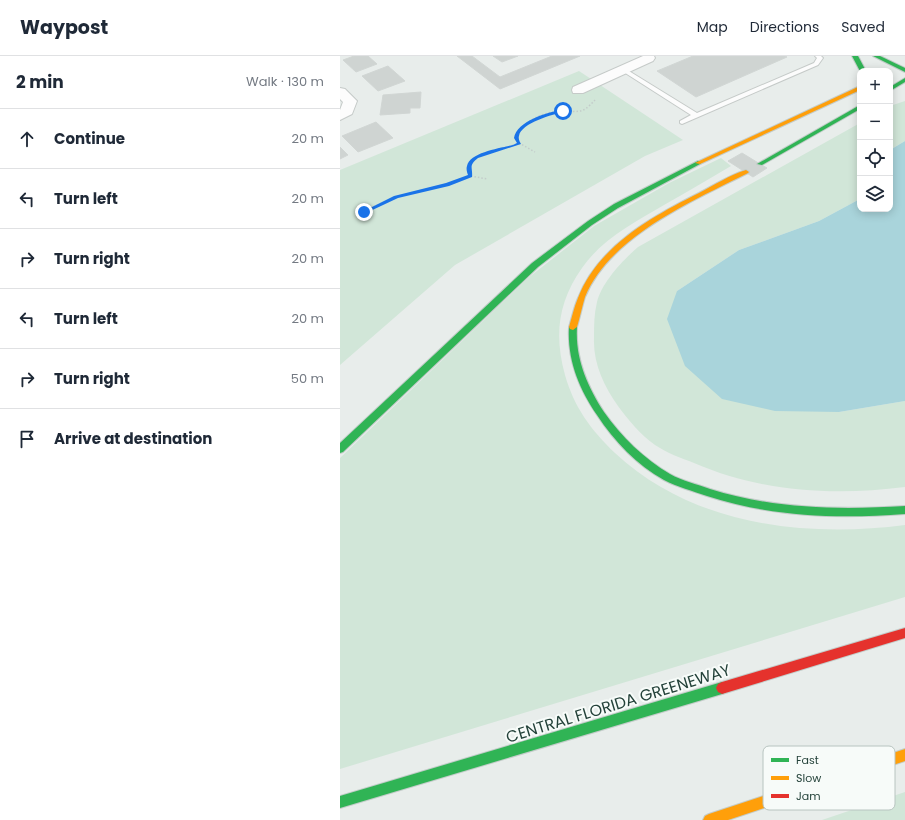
<!DOCTYPE html>
<meta charset="utf-8">
<style>
:root{--surface:#fff;--page:#f6f6f7;--text:#1f2937;--muted:#747a83;--line:#e0e1e3}
body{margin:0;font-family:Poppins,sans-serif;background:var(--page);color:var(--text)}
.controls{position:absolute;right:12px;top:12px;display:grid;overflow:hidden;border-radius:8px;box-shadow:0 2px 10px #0003}
.controls button{width:36px;height:36px;display:grid;place-items:center;padding:0;border:0;border-bottom:1px solid var(--line);background:var(--surface);color:var(--text);font:20px sans-serif}
.stop{position:absolute;width:12px;height:12px;margin:-9px;border:3px solid #1a73e8;border-radius:50%;background:#fff}
.stop.end{background:#1a73e8;border-color:#fff;box-shadow:0 1px 4px #0008}
.list{margin:0;padding:0;list-style:none}
h2{display:flex;justify-content:space-between;align-items:center;height:52px;margin:0;padding:0 16px;font-size:17px}
h2 small{font-size:13px;font-weight:400;color:var(--muted)}
.list li{display:grid;grid-template-columns:26px 1fr auto;gap:12px;align-items:center;box-sizing:border-box;height:60px;padding:0 16px;border-top:1px solid var(--line)}
.list b{display:block;font-size:15px;white-space:nowrap}
.list em{font-size:13px;font-style:normal;color:var(--muted)}
.icon{flex:none;width:22px;height:22px;fill:none;stroke:currentColor;stroke-width:2;stroke-linecap:round;stroke-linejoin:round}
.map{position:relative;flex:none;width:565px;height:764px;overflow:hidden}
header{display:flex;align-items:center;gap:24px;box-sizing:border-box;height:56px;padding:0 20px;background:var(--surface);border-bottom:1px solid var(--line)}
header strong{font-size:19px}
nav{display:flex;gap:22px;margin-inline-start:auto;font-size:14px}
main{display:flex}
aside{flex:1;background:var(--surface)}
.map>svg:first-child{display:block}
.green{fill:#d1e6d8}
.water{fill:#a9d4db}
.building{fill:#cfd4d2;stroke:#d1d6d4}
.lines{fill:none;stroke-linecap:round;stroke-linejoin:round}
.lane-casing{stroke:#c5cac8;stroke-width:2}
.street-casing{stroke:#c5cac8;stroke-width:2}
.fast-casing{stroke:#c3ccc9;stroke-width:2}
.slow-casing{stroke:#c3ccc9;stroke-width:2}
.jam-casing{stroke:#c3ccc9;stroke-width:2}
.path{stroke:#c3ccca;stroke-width:1.5;stroke-dasharray:1.5 2;stroke-linecap:butt}
.lane{fill:#fcfcfc;fill-rule:evenodd}
.street{fill:#fcfcfc;fill-rule:evenodd}
.fast{fill:#30b455;fill-rule:evenodd}
.slow{fill:#ff9f0a;fill-rule:evenodd}
.jam{fill:#e5322d;fill-rule:evenodd}
.route{fill:#1a73e8}
.labels{text-anchor:middle;stroke-width:4;stroke-linejoin:round;paint-order:stroke}
.near-street-label{font-size:16px;fill:#24423a;stroke:#f7fbf9}
.key{fill:#f7fbf9;stroke:#b8c4c0;stroke-width:1}
.key-label{font-size:11px;fill:#24423a}
</style>
<header>
<strong>Waypost</strong>
<nav><a>Map</a><a>Directions</a><a>Saved</a></nav>
</header>
<main>
<aside>
<h2>2 min<small>Walk · 130 m</small></h2>
<ul class="list">
<li><svg class="icon" aria-label="ahead" viewBox="0 0 24 24"><path d="M12 20V5M6 11l6-6 6 6"/></svg><div><b>Continue</b></div><em>20 m</em></li>
<li><svg class="icon" aria-label="left" viewBox="0 0 24 24"><path d="M17 20v-9H6M10 6l-5 5 5 5"/></svg><div><b>Turn left</b></div><em>20 m</em></li>
<li><svg class="icon" aria-label="right" viewBox="0 0 24 24"><path d="M7 20v-9h11M14 6l5 5-5 5"/></svg><div><b>Turn right</b></div><em>20 m</em></li>
<li><svg class="icon" aria-label="left" viewBox="0 0 24 24"><path d="M17 20v-9H6M10 6l-5 5 5 5"/></svg><div><b>Turn left</b></div><em>20 m</em></li>
<li><svg class="icon" aria-label="right" viewBox="0 0 24 24"><path d="M7 20v-9h11M14 6l5 5-5 5"/></svg><div><b>Turn right</b></div><em>50 m</em></li>
<li><svg class="icon" aria-label="arrive" viewBox="0 0 24 24"><path d="M6 21V4h12l-3 4 3 4H6"/></svg><div><b>Arrive at destination</b></div></li>
</ul>
</aside>
<div class="map">
<svg width="565" height="764" viewBox="0 0 565 764">
<rect width="100%" height="100%" fill="#e8edeb"/>
<!-- green -->
<g class="green">
<path d="M 239,15 L 343,84 L 305,100 L 115,209 L 0,309 L 0,114 Z"/>
<path d="M 565,45 L 565,85 L 550,94 L 550,50 Z"/>
<path d="M 520,67 L 520,140 L 518,144 L 479,165 L 399,194 L 337,235 L 499,356 L 565,345 L 565,431 C 493,440 421,436 354,407 C 341,402 327,397 315,389 C 301,379 288,364 278,350 C 264,330 253,307 254,282 C 254,270 254,258 257,246 C 262,226 283,204 298,191 Z"/>
<path d="M 381,102 L 391,110 C 369,123 347,136 324,149 C 295,166 262,183 242,212 C 218,246 214,279 225,319 C 234,351 251,374 275,397 C 352,469 464,482 565,469 L 565,541 L 0,713 L 0,402 L 188,222 L 254,170 L 329,127 Z"/>
<path d="M 565,736 L 565,764 L 482,764 Z"/>
</g>
<!-- water -->
<path class="water" d="M 565,85 L 565,345 L 499,356 L 435,355 L 382,343 L 345,310 L 327,263 L 337,235 L 399,194 L 479,165 L 518,144 L 520,140 L 520,153 L 550,153 L 550,94 Z"/>
<!-- building -->
<g class="building">
<path d="M 14,0 L 28,0 L 37,8 L 16,16 L 3,4 Z"/>
<path d="M 117,0 L 132,0 L 160,21 L 212,0 L 240,0 L 160,33 Z"/>
<path d="M 153,0 L 178,0 L 162,6 Z"/>
<path d="M 353,0 L 445,0 L 447,1 L 356,41 L 317,15 Z"/>
<path d="M 48,10 L 65,25 L 38,35 L 22,20 Z"/>
<path d="M 81,36 L 80,52 L 70,52 L 70,57 L 40,59 L 43,39 Z"/>
<path d="M 36,66 L 53,82 L 18,96 L 2,80 Z"/>
<path d="M 0,91 L 8,99 L 0,103 Z"/>
<path d="M 402,97 L 420,108 L 427,112 L 413,121 L 388,105 Z"/>
</g>
<g class="lines">
<defs>
<path id="lane" d="M 475,0 L 481,0 L 483,2 L 478,9 L 342,68 L 340,67 L 340,65 L 351,59 L 279,13 L 284,12 L 357,57 L 474,7 L 477,2 Z"/>
<g id="street">
<path d="M 303,0 L 314,0 L 315,2 L 313,5 L 243,37 L 233,37 L 232,34 L 233,31 Z"/>
<path d="M 0,32 L 5,33 L 17,45 L 12,58 L 0,64 L 0,54 L 3,46 L 0,43 Z"/>
</g>
<g id="fast">
<path d="M 512,0 L 518,0 L 526,15 L 520,15 Z"/>
<path d="M 533,0 L 540,0 L 565,12 L 565,16 Z"/>
<path d="M 565,22 L 565,26 L 550,35 L 550,31 Z"/>
<path d="M 520,49 L 520,53 L 422,109 L 417,108 Z"/>
<path d="M 358,105 L 361,107 L 360,108 L 278,152 L 252,169 L 198,211 L 3,396 L 0,397 L 0,387 L 192,207 L 248,165 L 274,148 Z"/>
<path d="M 233,268 L 237,271 C 235,302 247,330 264,356 C 281,380 304,403 330,418 C 342,425 357,428 370,433 C 434,453 499,454 565,450 L 565,458 C 497,463 432,461 367,440 C 353,435 337,431 324,424 C 297,409 274,385 257,359 C 239,333 227,303 229,271 Z"/>
<path d="M 382,626 L 386,628 L 388,632 L 386,636 L 382,638 L 0,752 L 0,740 Z"/>
</g>
<g id="slow">
<path d="M 520,30 L 520,34 L 360,108 L 355,107 Z"/>
<path d="M 406,114 L 409,116 L 408,117 C 353,145 270,180 245,241 C 242,251 240,261 237,271 L 233,274 L 230,273 L 229,271 C 232,261 234,251 238,242 C 258,190 313,160 359,137 C 374,129 390,119 406,114 Z"/>
<path d="M 565,693 L 565,705 L 388,764 L 363,764 L 365,760 L 369,758 Z"/>
</g>
<path id="jam" d="M 565,572 L 565,582 L 382,638 L 378,636 L 376,632 L 378,628 L 382,626 Z"/>
</defs>
<!-- lane casing -->
<use href="#lane" class="lane-casing"/>
<!-- street casing -->
<use href="#street" class="street-casing"/>
<!-- fast casing -->
<use href="#fast" class="fast-casing"/>
<!-- slow casing -->
<use href="#slow" class="slow-casing"/>
<!-- jam casing -->
<use href="#jam" class="jam-casing"/>
<!-- path -->
<g class="path">
<path d="M 179,87 L 195,96"/>
<path d="M 131,120 L 147,123"/>
<path d="M 24,159 L 24,156 L 28,153 L 56,141 L 107,128 L 131,120 C 121,96 164,94 179,87 L 176,83 C 182,64 205,55 224,55 C 229,55 235,56 240,55 C 246,54 251,48 255,44"/>
</g>
<!-- lane -->
<use href="#lane" class="lane"/>
<!-- street -->
<use href="#street" class="street"/>
<!-- fast -->
<use href="#fast" class="fast"/>
<!-- slow -->
<use href="#slow" class="slow"/>
<!-- jam -->
<use href="#jam" class="jam"/>
</g>
<!-- route -->
<path class="route" d="M 223,54 L 225,56 C 213,58 181,67 179,80 C 178,83 180,86 181,88 L 138,102 C 128,110 133,111 132,121 L 109,130 L 58,142 L 26,157 L 22,156 L 54,140 L 106,127 L 128,119 C 127,116 126,113 127,110 C 130,96 161,92 173,89 L 177,87 L 174,82 C 177,65 207,56 223,54 Z"/>
<g class="labels">
<!-- near-street labels -->
<g class="near-street-label">
<text transform="translate(278 647) rotate(-17)" y="6">CENTRAL FLORIDA GREENEWAY</text>
</g>
</g>
<!-- legend -->
<rect x="423" y="690" width="132" height="64" rx="6" class="key"/>
<rect x="431" y="702" width="18" height="4" fill="#30b455"/>
<rect x="431" y="720" width="18" height="4" fill="#ff9f0a"/>
<rect x="431" y="738" width="18" height="4" fill="#e5322d"/>
<g class="key-label">
<text x="456" y="708">Fast</text>
<text x="456" y="726">Slow</text>
<text x="456" y="744">Jam</text>
</g>
</svg>
<div class="controls">
<button>+</button>
<button>−</button>
<button><svg class="icon" aria-label="locate" viewBox="0 0 24 24"><circle cx="12" cy="12" r="6"/><path d="M12 2v4M12 18v4M2 12h4M18 12h4"/></svg></button>
<button><svg class="icon" aria-label="layers" viewBox="0 0 24 24"><path d="M12 4l9 5-9 5-9-5zM3 14l9 5 9-5"/></svg></button>
</div>
<div class="stop" style="left:223px;top:55px"></div>
<div class="stop end" style="left:24px;top:156px"></div>
</div>
</main>
